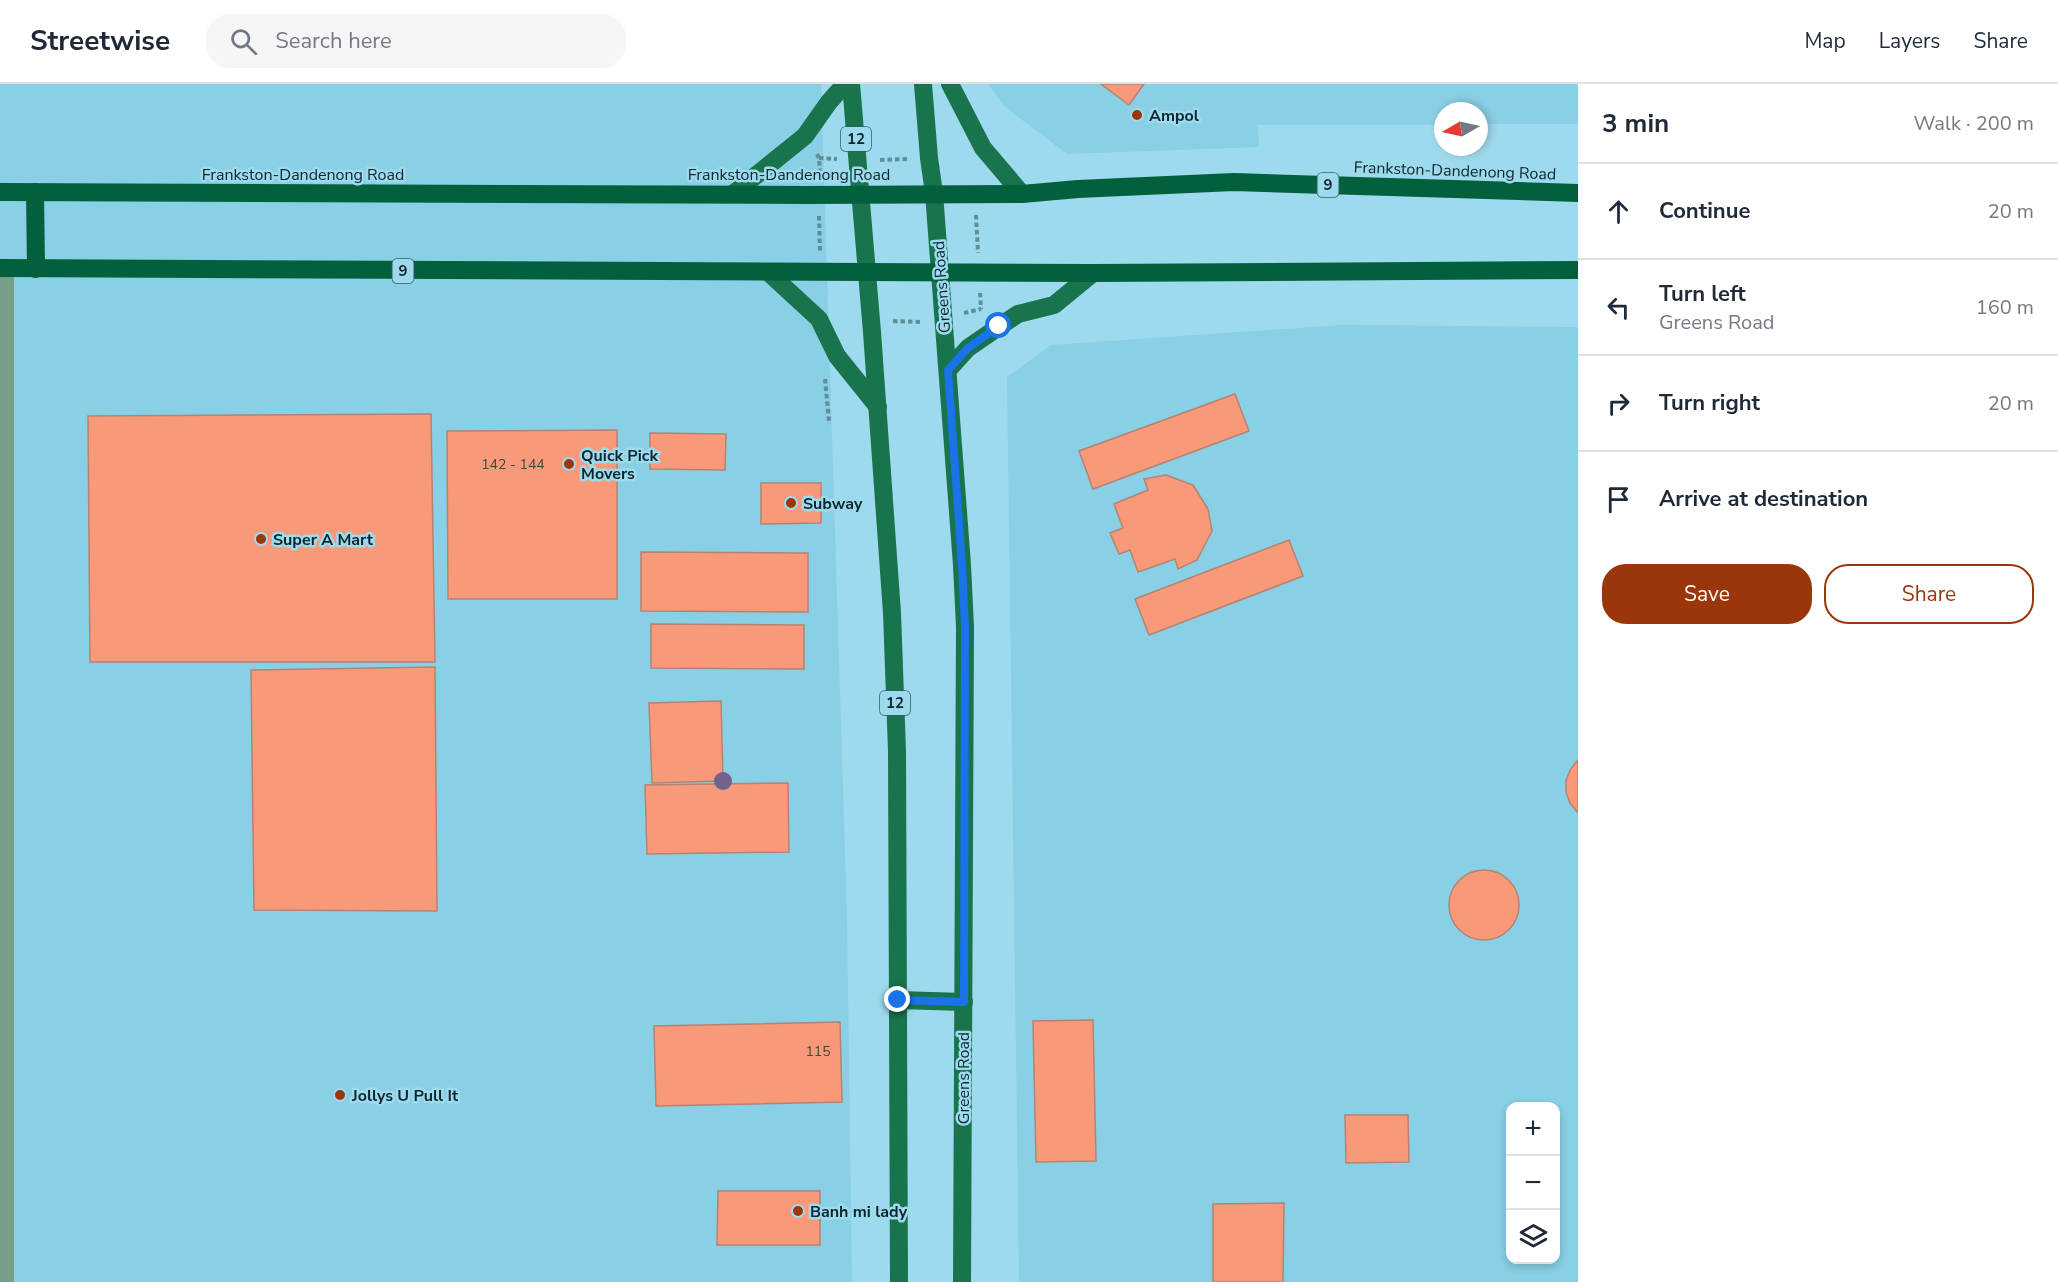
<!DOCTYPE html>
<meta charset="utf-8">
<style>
:root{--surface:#fff;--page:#f6f6f7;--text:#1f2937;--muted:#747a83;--line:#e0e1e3;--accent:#9b360a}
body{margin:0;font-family:"Nunito Sans",sans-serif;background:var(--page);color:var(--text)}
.controls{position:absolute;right:18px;bottom:18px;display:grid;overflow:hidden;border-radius:12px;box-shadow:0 3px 9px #0003}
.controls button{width:54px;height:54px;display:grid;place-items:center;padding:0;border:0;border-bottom:2px solid var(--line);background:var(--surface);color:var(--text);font:30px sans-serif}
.compass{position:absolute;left:1434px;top:18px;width:54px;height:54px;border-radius:50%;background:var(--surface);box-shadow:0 3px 9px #0003;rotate:261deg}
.stop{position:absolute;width:18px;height:18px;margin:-14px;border:4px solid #1a73e8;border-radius:50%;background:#fff}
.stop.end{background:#1a73e8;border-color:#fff;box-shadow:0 2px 6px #0008}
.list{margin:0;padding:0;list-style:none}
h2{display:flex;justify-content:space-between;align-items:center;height:78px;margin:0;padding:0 24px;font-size:26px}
h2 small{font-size:20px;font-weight:400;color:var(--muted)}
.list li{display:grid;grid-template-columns:39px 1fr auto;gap:18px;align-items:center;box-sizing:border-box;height:96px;padding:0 24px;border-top:2px solid var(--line)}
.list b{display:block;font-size:22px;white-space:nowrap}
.list p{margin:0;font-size:20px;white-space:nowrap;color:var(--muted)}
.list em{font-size:20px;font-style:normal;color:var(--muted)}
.actions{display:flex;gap:12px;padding:18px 24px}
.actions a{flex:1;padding:14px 0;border:2px solid var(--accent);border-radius:24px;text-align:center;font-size:21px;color:var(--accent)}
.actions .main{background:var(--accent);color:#fff}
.icon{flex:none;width:33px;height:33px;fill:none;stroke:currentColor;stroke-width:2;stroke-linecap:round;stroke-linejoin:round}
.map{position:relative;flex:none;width:1578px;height:1198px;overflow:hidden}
header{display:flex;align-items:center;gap:36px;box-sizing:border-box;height:84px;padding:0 30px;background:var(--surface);border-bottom:2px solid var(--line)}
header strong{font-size:28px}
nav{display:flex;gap:33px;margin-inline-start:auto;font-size:21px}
.search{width:420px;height:54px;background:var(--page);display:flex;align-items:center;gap:15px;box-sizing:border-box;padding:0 21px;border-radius:24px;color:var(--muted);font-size:22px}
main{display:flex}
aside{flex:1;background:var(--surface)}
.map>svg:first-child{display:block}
.built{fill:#89cfe5;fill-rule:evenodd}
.building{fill:#f89a7a;stroke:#b58372;stroke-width:1.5}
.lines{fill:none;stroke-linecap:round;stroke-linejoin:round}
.path{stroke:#608d9b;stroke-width:4;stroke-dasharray:4.5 3;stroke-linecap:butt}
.minor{stroke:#779e87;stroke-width:18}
.major{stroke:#19734c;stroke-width:18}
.highway{stroke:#03603c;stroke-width:18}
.tree{fill:#71638c}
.route{stroke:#1a73e8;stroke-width:8}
.poi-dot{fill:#9b360a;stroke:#9edaed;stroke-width:2}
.labels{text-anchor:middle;stroke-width:5;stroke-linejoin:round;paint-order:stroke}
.number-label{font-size:14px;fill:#484340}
.shield{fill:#9edaed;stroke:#385c67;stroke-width:1.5}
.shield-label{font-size:15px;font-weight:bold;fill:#0d262d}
.poi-label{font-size:16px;font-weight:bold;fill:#0d262d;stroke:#9edaed;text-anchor:start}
.street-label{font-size:16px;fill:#0d262d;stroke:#9edaed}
</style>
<header>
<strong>Streetwise</strong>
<div class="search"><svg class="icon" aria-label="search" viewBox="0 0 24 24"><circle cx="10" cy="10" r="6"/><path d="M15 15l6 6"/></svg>Search here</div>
<nav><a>Map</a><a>Layers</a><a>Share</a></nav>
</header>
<main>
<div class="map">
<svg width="1578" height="1198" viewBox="0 0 1578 1198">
<rect width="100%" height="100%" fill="#9edaed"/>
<!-- built -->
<g class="built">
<path d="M 0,0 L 821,0 L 847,833 L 852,1198 L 0,1198 Z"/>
<path d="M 988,0 L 1578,0 L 1578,40 L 1479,40 L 1479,27 L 1443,27 L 1443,41 L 1258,41 L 1259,63 L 1067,70 L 1004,22 Z"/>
<path d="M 1341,241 L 1578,243 L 1578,1198 L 1019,1198 L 1007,293 L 1051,261 ZM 1510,1022 L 1556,1022 L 1556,1176 L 1510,1176 Z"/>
</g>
<!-- building -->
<g class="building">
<path d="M 1101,0 L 1144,0 L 1129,21 Z"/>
<path d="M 1235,310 L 1249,347 L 1093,405 L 1079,367 Z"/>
<path d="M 431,330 L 435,578 L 90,578 L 88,332 Z"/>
<path d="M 617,346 L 617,515 L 448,515 L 447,347 Z"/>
<path d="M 650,349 L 726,350 L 725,386 L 650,385 Z"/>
<path d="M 1166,391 L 1193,401 L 1208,425 L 1212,447 L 1197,476 L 1178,485 L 1175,475 L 1138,488 L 1130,466 L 1119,470 L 1110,449 L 1123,444 L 1114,420 L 1148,406 L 1144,395 Z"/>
<path d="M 761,399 L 821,399 L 821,439 L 761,440 Z"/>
<path d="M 1289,456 L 1303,492 L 1149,551 L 1135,515 Z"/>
<path d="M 641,468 L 808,469 L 808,528 L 641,527 Z"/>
<path d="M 651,540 L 804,541 L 804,585 L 651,584 Z"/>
<path d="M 435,583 L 437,827 L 254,826 L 251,586 Z"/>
<path d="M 721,617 L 723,697 L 652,699 L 649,619 Z"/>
<path d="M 1578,676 L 1578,729 L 1570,719 L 1566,708 L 1566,697 L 1570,686 Z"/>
<path d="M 788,699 L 789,768 L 647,770 L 645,701 Z"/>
<circle cx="1484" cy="821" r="35"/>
<path d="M 1093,936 L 1096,1077 L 1036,1078 L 1033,937 Z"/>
<path d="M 840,938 L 842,1018 L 656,1022 L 654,942 Z"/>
<path d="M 1345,1031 L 1408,1031 L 1409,1078 L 1346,1079 Z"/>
<path d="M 718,1107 L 820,1107 L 820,1161 L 717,1161 Z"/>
<path d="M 1284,1119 L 1283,1198 L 1213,1198 L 1213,1120 Z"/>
</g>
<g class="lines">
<!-- path -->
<g class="path">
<path d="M 817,70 L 819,74 L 820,89"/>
<path d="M 819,74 L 837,75"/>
<path d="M 880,76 L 909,75"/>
<path d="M 976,131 L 978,169"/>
<path d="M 819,132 L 820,167"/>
<path d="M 980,209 L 981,225"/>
<path d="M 964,229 L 981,225"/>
<path d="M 893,237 L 922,238"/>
<path d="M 825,295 L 829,337"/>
</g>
<!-- minor -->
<path class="minor" d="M 5,1198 L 5,184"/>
<!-- major -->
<g class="major">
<path d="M 851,0 L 872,248 L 892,529 L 897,667 L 899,1198"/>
<path d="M 923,0 L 929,74 L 934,109 L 962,481 L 965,543 L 962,1198"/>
<path d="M 950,0 L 983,64 L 1022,110"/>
<path d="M 733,110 L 805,52 L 829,18 L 845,0"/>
<path d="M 769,189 L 819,235 L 837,272 L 878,323"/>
<path d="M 948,286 L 968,264 L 1000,242 L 1018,230 L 1054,221 L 1093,189"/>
<path d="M 898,916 L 964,918"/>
</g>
<!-- highway -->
<g class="highway">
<path d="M 0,108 L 806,111 L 1022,110 L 1078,105 L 1234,98 L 1578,109"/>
<path d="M 35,108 L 36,185"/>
<path d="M 0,184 L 1093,189 L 1578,186"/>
</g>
</g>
<!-- trees -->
<circle class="tree" cx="723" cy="697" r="9"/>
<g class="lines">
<!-- route -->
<path class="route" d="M 898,916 L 964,918 L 965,543 L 962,481 L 948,286 L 968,264 L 999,242"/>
</g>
<!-- markers -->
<g class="poi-dot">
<circle cx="1137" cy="31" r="6"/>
<circle cx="569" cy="380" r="6"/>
<circle cx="791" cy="419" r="6"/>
<circle cx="261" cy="455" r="6"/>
<circle cx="340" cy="1011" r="6"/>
<circle cx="798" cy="1127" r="6"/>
</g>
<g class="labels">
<!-- number labels -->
<g class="number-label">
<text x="513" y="385">142 - 144</text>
<text x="818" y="972">115</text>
</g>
<!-- shield labels -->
<g class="shield">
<rect x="841" y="43" width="30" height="24" rx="4.5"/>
<rect x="1317.5" y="89" width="21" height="24" rx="4.5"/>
<rect x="392.5" y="175" width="21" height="24" rx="4.5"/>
<rect x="880" y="607" width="30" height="24" rx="4.5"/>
</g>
<g class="shield-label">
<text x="856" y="60">12</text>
<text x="1328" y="106">9</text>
<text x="403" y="192">9</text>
<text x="895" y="624">12</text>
</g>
<!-- poi labels -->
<g class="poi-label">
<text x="1149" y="37">Ampol</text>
<text x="581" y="377">Quick Pick<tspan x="581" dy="18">Movers</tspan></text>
<text x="803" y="425">Subway</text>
<text x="273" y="461">Super A Mart</text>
<text x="352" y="1017">Jollys U Pull It</text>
<text x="810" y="1133">Banh mi lady</text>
</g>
<!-- street labels -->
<g class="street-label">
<text transform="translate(1455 86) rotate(2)" y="6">Frankston-Dandenong Road</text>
<text x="303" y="96">Frankston-Dandenong Road</text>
<text x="789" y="96">Frankston-Dandenong Road</text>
<text transform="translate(941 203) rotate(-94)" y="6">Greens Road</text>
<text transform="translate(963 994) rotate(-90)" y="6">Greens Road</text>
</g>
</g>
</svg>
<div class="controls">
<button>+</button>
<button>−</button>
<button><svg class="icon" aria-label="layers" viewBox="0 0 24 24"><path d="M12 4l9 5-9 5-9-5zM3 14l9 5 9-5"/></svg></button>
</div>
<svg class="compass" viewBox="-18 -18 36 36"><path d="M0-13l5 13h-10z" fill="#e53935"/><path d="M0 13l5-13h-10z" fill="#747a83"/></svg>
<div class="stop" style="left:999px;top:242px"></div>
<div class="stop end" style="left:898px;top:916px"></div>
</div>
<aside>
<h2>3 min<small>Walk · 200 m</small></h2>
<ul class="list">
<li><svg class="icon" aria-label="ahead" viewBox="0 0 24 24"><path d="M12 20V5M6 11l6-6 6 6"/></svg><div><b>Continue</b></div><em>20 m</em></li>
<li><svg class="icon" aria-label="left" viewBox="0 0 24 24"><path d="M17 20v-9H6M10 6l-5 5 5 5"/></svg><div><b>Turn left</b><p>Greens Road</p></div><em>160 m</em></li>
<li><svg class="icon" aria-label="right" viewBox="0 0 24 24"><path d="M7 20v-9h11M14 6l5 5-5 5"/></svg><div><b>Turn right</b></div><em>20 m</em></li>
<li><svg class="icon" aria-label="arrive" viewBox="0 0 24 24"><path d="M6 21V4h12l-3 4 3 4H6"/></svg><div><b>Arrive at destination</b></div></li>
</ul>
<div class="actions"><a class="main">Save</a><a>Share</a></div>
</aside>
</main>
